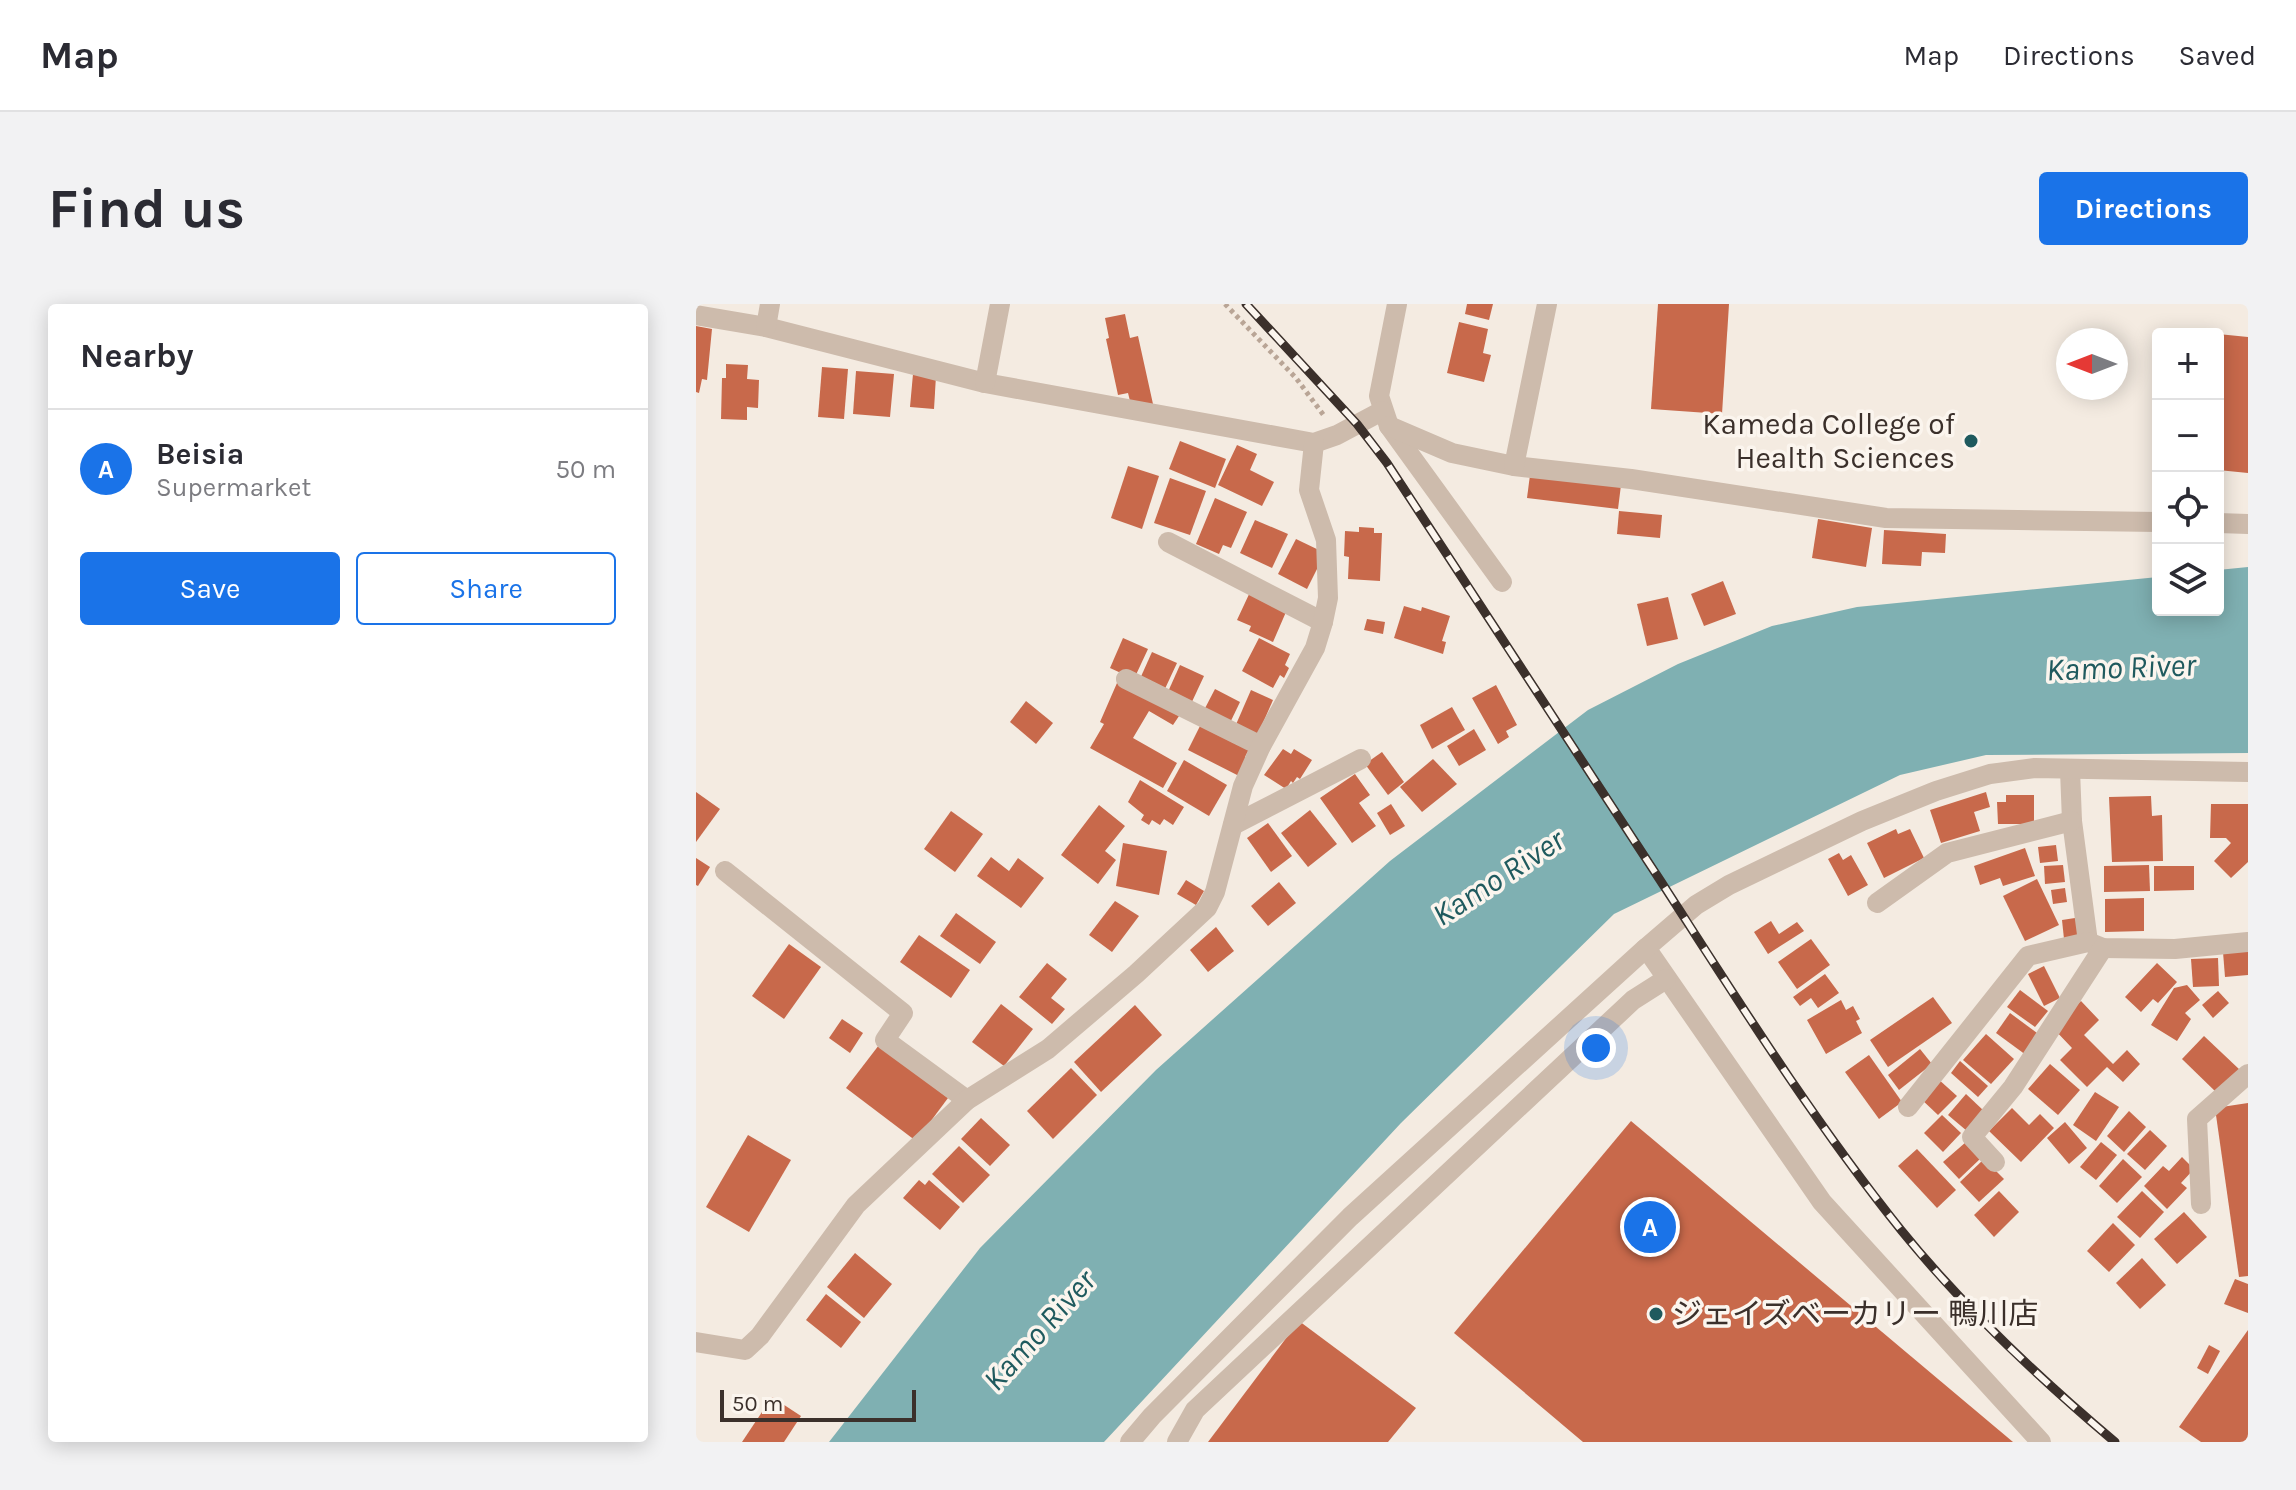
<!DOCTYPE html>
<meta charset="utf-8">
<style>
:root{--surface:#fff;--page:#f2f2f3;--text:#2b2b33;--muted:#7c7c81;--line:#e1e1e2;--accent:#1a73e8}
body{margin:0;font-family:Karla,"Noto Sans JP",sans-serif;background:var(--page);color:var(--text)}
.controls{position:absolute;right:24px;top:24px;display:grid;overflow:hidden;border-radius:8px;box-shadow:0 4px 20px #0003}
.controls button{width:72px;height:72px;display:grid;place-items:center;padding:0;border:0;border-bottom:2px solid var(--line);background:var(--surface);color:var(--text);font:40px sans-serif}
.compass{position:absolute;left:1360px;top:24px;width:72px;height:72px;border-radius:50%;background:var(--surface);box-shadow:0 4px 20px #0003;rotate:270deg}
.scale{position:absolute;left:24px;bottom:20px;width:196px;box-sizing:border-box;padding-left:8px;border:4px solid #3b302b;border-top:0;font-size:22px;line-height:28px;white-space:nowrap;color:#3b302b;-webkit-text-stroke:6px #fbf5ee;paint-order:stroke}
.you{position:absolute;left:900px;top:744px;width:28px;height:28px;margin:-20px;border:6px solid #fff;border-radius:50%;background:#1a73e8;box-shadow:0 0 0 12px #1a73e833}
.badge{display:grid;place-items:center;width:52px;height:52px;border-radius:50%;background:var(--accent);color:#fff;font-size:26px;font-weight:700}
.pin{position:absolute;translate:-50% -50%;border:4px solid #fff;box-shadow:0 2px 8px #0006}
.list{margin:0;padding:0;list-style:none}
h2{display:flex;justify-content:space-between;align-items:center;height:104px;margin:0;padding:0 32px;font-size:34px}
h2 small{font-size:26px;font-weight:400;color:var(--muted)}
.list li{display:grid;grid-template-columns:52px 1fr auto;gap:24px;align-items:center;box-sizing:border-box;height:120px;padding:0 32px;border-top:2px solid var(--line)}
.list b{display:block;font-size:30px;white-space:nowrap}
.list p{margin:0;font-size:26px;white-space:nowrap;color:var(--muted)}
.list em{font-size:26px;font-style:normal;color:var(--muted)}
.actions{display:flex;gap:16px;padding:24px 32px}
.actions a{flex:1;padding:18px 0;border:2px solid var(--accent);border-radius:8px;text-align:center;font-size:28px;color:var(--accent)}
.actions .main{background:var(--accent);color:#fff}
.icon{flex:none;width:44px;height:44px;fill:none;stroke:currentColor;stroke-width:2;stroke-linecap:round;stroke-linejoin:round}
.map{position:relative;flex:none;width:1552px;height:1138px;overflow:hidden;border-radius:8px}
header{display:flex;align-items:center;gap:48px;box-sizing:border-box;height:112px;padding:0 40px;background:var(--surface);border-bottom:2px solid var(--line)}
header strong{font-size:38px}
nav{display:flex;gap:44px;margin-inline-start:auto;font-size:28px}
.intro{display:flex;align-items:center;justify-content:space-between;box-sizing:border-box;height:192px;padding:0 48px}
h1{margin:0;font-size:56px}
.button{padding:20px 36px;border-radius:8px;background:var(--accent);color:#fff;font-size:28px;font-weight:700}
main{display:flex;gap:48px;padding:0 48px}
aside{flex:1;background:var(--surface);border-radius:8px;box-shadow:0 4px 20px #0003}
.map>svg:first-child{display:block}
.water{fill:#7fb0b2}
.building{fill:#c8694b}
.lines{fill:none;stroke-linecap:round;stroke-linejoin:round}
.path{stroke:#b9a596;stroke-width:5;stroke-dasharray:4 4;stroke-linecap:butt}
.minor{stroke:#cdbbac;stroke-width:20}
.rail-casing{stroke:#3b302b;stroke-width:9}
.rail{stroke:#fbf5ee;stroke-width:6;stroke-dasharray:18;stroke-linecap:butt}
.poi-dot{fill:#1f5a5e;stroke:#fbf5ee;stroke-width:3}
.labels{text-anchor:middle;stroke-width:7;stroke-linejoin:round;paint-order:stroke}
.poi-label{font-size:30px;fill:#3b302b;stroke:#fbf5ee;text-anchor:end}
.water-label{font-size:32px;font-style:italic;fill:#1f5a5e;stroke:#fbf5ee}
</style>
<header>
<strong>Map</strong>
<nav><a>Map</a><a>Directions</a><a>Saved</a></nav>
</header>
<div class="intro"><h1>Find us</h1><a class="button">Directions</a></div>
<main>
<aside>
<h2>Nearby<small></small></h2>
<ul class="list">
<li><span class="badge">A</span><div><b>Beisia</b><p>Supermarket</p></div><em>50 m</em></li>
</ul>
<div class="actions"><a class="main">Save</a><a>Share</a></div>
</aside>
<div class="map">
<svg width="1552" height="1138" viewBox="0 0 1552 1138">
<rect width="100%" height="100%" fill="#f4ebe1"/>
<!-- water -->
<path class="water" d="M 1552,263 L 1552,449 L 1290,451 L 1204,471 L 918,610 L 705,819 L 408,1138 L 133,1138 L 284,944 L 460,766 L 694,557 L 892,406 L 982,360 L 1076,322 L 1161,303 L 1462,273 L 1462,306 L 1522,306 L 1522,266 Z"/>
<!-- building -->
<g class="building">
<path d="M 771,0 L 797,0 L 793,16 L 769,10 Z"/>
<path d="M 962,0 L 1033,0 L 1026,110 L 955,105 Z"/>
<path d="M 429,10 L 434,34 L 442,32 L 457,100 L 436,105 L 432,89 L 422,91 L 410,35 L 413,34 L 409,14 Z"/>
<path d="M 763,18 L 792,25 L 787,49 L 795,51 L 788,78 L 751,69 Z"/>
<path d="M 0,22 L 16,25 L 11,76 L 6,75 L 3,89 L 0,88 Z"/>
<path d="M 1522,30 L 1552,33 L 1552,169 L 1522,166 Z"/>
<path d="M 30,60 L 52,61 L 51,75 L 63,76 L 62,104 L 51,103 L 51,116 L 25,115 L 26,74 L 30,74 Z"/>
<path d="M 126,63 L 152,65 L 148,115 L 122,113 Z"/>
<path d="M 160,67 L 198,70 L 194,113 L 157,110 Z"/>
<path d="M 217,70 L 240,72 L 238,105 L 214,103 Z"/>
<path d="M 484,137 L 530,155 L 519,184 L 473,165 Z"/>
<path d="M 541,141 L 561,150 L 554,166 L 578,178 L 566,202 L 522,181 Z"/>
<path d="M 432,162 L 463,172 L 446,225 L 415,214 Z"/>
<path d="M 834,171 L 925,181 L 922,205 L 831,194 Z"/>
<path d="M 474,174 L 510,187 L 494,231 L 458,219 Z"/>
<path d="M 519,194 L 551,208 L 535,244 L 527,241 L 523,250 L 500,240 Z"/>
<path d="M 923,207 L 966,211 L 964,234 L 921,230 Z"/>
<path d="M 1122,215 L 1176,224 L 1170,263 L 1116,254 Z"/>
<path d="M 559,216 L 592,230 L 576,264 L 544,249 Z"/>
<path d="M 663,223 L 678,224 L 678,229 L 686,229 L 684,277 L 652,275 L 653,253 L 648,252 L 649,227 L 663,228 Z"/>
<path d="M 1188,226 L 1250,230 L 1249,249 L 1226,248 L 1225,262 L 1186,260 Z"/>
<path d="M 600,235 L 629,249 L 611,285 L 582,270 Z"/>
<path d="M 1027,277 L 1040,310 L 1008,322 L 995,290 Z"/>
<path d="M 555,286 L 590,308 L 577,338 L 553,327 L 555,322 L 541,316 Z"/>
<path d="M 972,293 L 982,335 L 951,342 L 941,300 Z"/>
<path d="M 708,302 L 725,307 L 726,303 L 754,312 L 746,337 L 750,338 L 747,350 L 698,334 Z"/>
<path d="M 671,315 L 689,318 L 687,330 L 668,326 Z"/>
<path d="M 427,334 L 452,345 L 438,375 L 414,364 Z"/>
<path d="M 563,334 L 594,350 L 589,361 L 593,364 L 588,374 L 584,371 L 577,384 L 546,367 Z"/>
<path d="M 456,348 L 481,359 L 467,389 L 443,377 Z"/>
<path d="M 484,361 L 508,372 L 494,402 L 471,390 Z"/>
<path d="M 421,379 L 483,412 L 477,421 L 453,407 L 437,434 L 481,459 L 467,484 L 394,444 L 408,420 L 404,418 Z"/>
<path d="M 800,381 L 821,421 L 810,427 L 813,433 L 802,440 L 776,394 Z"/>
<path d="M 519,385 L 544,398 L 532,423 L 506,410 Z"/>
<path d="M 555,386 L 577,396 L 560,435 L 538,425 Z"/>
<path d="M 330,397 L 357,419 L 340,440 L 314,418 Z"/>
<path d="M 756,403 L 769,426 L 736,445 L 724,421 Z"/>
<path d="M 506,418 L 554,443 L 549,453 L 555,456 L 545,473 L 492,446 Z"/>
<path d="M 778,425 L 790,446 L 763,462 L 751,442 Z"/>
<path d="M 587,445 L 595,450 L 598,445 L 616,456 L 604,475 L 601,473 L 597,479 L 595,477 L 590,485 L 568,471 Z"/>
<path d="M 686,448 L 708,478 L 692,491 L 669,460 Z"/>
<path d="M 737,455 L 761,480 L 726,508 L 704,483 Z"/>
<path d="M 488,456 L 531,481 L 513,512 L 471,487 Z"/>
<path d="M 659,470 L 674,491 L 663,499 L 680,522 L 656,539 L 624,494 Z"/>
<path d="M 444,476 L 488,503 L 477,521 L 468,515 L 464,521 L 456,516 L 453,521 L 445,516 L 448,511 L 432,498 Z"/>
<path d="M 0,488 L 24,505 L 0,538 Z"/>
<path d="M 1290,488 L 1294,503 L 1278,508 L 1284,527 L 1245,539 L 1234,506 Z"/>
<path d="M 1310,491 L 1338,491 L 1338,520 L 1302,520 L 1301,498 L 1310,498 Z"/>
<path d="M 1455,492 L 1456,512 L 1466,511 L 1467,557 L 1416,558 L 1413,493 Z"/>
<path d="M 695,500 L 709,522 L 694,531 L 681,509 Z"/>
<path d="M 1515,500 L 1552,500 L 1552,558 L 1535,574 L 1518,557 L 1535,539 L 1530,534 L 1514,534 Z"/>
<path d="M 403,501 L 429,522 L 409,547 L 420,556 L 402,580 L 365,551 Z"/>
<path d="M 614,506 L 641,540 L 612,563 L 585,529 Z"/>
<path d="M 255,507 L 287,530 L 259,568 L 228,545 Z"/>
<path d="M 572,519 L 596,552 L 575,568 L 551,534 Z"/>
<path d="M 1200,525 L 1202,530 L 1214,525 L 1228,554 L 1188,574 L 1171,539 Z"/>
<path d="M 427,539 L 471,547 L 463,591 L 420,582 Z"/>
<path d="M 1360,541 L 1362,557 L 1344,559 L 1342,543 Z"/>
<path d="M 1329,544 L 1339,572 L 1307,582 L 1304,574 L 1284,581 L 1278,562 Z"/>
<path d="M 1143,549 L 1147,556 L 1155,551 L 1172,581 L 1152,592 L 1132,555 Z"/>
<path d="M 295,553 L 313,567 L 322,554 L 348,574 L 325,604 L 281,572 Z"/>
<path d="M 0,554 L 14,563 L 2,582 L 0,581 Z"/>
<path d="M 1367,561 L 1369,578 L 1349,580 L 1348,562 Z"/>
<path d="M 1453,561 L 1454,587 L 1408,588 L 1408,562 Z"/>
<path d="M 1458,562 L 1498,562 L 1498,586 L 1458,587 Z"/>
<path d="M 1341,575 L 1363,621 L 1329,637 L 1307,592 Z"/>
<path d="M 490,576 L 508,587 L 500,601 L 481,590 Z"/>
<path d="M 583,578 L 600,599 L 572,622 L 555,602 Z"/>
<path d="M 1369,584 L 1371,598 L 1357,600 L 1355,586 Z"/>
<path d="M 1448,594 L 1448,627 L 1409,628 L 1409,595 Z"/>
<path d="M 419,597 L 443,612 L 416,648 L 393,631 Z"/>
<path d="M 260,609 L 300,638 L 284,660 L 244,632 Z"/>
<path d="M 1379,614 L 1388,632 L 1368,635 L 1366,616 Z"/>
<path d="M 1075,617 L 1083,630 L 1101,618 L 1108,627 L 1072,650 L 1058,628 Z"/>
<path d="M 520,623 L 538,647 L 512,668 L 494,646 Z"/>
<path d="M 223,631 L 274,666 L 255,694 L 204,658 Z"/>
<path d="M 1115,635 L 1134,661 L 1101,685 L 1082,658 Z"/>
<path d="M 93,640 L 125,663 L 88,715 L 56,692 Z"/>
<path d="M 1552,645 L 1552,671 L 1529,673 L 1527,648 Z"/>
<path d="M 1522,654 L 1523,682 L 1497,683 L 1495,655 Z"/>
<path d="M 351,659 L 371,675 L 355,694 L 369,705 L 356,720 L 323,693 Z"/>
<path d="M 1461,659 L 1481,678 L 1462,699 L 1457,695 L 1445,708 L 1429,693 Z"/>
<path d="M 1348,662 L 1364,694 L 1348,702 L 1332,670 Z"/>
<path d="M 1129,670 L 1143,689 L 1122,704 L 1115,694 L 1104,702 L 1097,693 Z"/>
<path d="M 1491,681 L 1504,696 L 1489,709 L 1495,715 L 1481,737 L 1455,721 L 1478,684 Z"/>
<path d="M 1324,686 L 1352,707 L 1339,723 L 1311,703 Z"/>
<path d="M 1522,687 L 1533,699 L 1517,714 L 1506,701 Z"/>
<path d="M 1237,693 L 1256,719 L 1192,763 L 1174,736 Z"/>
<path d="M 1145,696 L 1150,706 L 1157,702 L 1164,715 L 1160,717 L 1166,729 L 1130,750 L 1111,716 Z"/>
<path d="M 1385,697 L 1403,716 L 1388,731 L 1417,760 L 1431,746 L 1444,760 L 1427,778 L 1411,763 L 1391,783 L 1364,756 L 1376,744 L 1357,724 Z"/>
<path d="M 305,700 L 337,725 L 308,762 L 276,738 Z"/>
<path d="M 439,701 L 466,731 L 405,788 L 378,758 Z"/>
<path d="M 1314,709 L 1345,732 L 1330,751 L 1300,729 Z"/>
<path d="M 146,715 L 167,729 L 154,749 L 133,734 Z"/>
<path d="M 1290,730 L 1318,755 L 1295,780 L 1267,756 Z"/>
<path d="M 1508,732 L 1544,766 L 1522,790 L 1486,755 Z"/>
<path d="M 183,741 L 252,794 L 220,837 L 150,784 Z"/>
<path d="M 1224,745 L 1236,760 L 1203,786 L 1192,771 Z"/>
<path d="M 1173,751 L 1206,798 L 1183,815 L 1149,768 Z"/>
<path d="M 1264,757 L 1292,782 L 1282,793 L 1255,769 Z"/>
<path d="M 1354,760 L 1384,786 L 1362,811 L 1332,785 Z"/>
<path d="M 375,764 L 401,791 L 357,835 L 331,807 Z"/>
<path d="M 1241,774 L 1261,792 L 1242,811 L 1223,793 Z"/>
<path d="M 1399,788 L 1423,803 L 1400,837 L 1377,821 Z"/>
<path d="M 1270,790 L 1288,807 L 1271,827 L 1252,811 Z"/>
<path d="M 1552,799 L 1552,972 L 1543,973 L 1519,804 Z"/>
<path d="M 1316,804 L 1333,821 L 1344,810 L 1358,824 L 1325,858 L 1293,827 Z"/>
<path d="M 1433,807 L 1450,823 L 1428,848 L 1411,832 Z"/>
<path d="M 1246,811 L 1265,829 L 1247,848 L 1228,829 Z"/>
<path d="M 285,814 L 314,841 L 294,862 L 265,835 Z"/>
<path d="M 935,817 L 1317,1138 L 887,1138 L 758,1029 Z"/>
<path d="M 1369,818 L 1391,844 L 1373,860 L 1351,834 Z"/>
<path d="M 1454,826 L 1471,842 L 1449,866 L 1431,850 Z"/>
<path d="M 52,831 L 95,856 L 53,928 L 10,903 Z"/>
<path d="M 1270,838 L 1285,854 L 1263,875 L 1247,858 Z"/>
<path d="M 1405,838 L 1421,851 L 1400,876 L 1384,863 Z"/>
<path d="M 263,842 L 294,871 L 267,899 L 236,870 Z"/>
<path d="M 1221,845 L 1260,886 L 1241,904 L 1202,862 Z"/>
<path d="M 1486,853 L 1498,865 L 1485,879 L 1491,884 L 1471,905 L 1448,882 L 1467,862 L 1473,867 Z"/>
<path d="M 1288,855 L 1308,875 L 1283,898 L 1264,878 Z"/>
<path d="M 1427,855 L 1446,873 L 1421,899 L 1403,882 Z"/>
<path d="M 223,876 L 229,881 L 233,876 L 264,903 L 244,926 L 207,894 Z"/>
<path d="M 1303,887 L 1323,908 L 1298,933 L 1278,911 Z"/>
<path d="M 1446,887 L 1468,908 L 1444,934 L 1421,913 Z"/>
<path d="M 1488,908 L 1511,933 L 1481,960 L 1458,935 Z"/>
<path d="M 1417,919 L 1439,941 L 1413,968 L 1391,947 Z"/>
<path d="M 159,949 L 196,980 L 168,1014 L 131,983 Z"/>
<path d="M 1446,954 L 1470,981 L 1444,1005 L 1420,979 Z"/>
<path d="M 1539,975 L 1552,980 L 1552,1009 L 1528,1000 Z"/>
<path d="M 130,990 L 165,1018 L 145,1044 L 110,1016 Z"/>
<path d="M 603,1017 L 720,1104 L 692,1138 L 512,1138 Z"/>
<path d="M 1552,1026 L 1552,1138 L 1505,1138 L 1483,1123 Z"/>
<path d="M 1513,1041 L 1524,1047 L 1512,1070 L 1501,1064 Z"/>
<path d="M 76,1093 L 105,1112 L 88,1138 L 46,1138 Z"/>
</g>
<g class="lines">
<!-- path -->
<path class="path" d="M 529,0 L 600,74 L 629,113"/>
<!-- minor -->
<g class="minor">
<path d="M 701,0 L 683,92 L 693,122 L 806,278"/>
<path d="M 0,11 L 70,23 L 289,79 L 618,139 L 641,131 L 686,107"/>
<path d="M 70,23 L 74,0"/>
<path d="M 289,79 L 304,0"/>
<path d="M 693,122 L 756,149 L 818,162 L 935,175 L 1190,214 L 1462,218"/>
<path d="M 818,162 L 851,0"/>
<path d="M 1522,219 L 1552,220"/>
<path d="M 472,238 L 627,318"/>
<path d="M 430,375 L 565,442"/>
<path d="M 1374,466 L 1376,517 L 1392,638"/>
<path d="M 537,521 L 665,455"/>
<path d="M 29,567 L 207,709 L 189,736 L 271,796"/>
<path d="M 1181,599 L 1251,549 L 1376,517"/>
<path d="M 950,644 L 1126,898 L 1345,1138"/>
<path d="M 1212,803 L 1332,652 L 1392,638 L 1407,644 L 1479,645 L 1552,638"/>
<path d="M 1299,858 L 1276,833 L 1317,783 L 1407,644"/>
<path d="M 1505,900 L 1501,815 L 1552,770"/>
<path d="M 0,1038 L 49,1046 L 64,1032 L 160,901 L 271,796 L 352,745 L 440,670 L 511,604 L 519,588 L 547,482 L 565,442 L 619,344 L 627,318 L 632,294 L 630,236 L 613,186 L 618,139"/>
<path d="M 434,1138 L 456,1112 L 654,913 L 950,644 L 1000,601 L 1033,581 L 1166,517 L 1240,487 L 1294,470 L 1339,464 L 1552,468"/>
<path d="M 481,1138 L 499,1106 L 937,696 L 970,675"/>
</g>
<defs>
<path id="rail" d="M 550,0 L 661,120 L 691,159 C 782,298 873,437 964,576 C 1041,695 1116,815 1205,926 C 1268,1004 1342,1073 1419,1138"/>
</defs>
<!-- rail casing -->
<use href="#rail" class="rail-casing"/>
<!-- rail -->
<use href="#rail" class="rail"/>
</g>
<!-- markers -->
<g class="poi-dot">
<circle cx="1275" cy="137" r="8"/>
<circle cx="960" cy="1010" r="8"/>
</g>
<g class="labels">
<!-- poi labels -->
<g class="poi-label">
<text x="1259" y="130">Kameda College of<tspan x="1259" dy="34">Health Sciences</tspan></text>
<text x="976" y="1020" text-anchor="start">ジェイズベーカリー 鴨川店</text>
</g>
<!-- water labels -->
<g class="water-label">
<text transform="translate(1425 363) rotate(-2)" y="11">Kamo River</text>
<text transform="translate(802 573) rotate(-33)" y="11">Kamo River</text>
<text transform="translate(343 1026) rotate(-48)" y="11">Kamo River</text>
</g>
</g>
</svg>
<div class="controls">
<button>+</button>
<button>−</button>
<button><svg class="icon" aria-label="locate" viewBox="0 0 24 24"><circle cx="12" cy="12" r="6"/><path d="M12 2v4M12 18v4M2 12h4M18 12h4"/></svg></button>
<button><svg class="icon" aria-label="layers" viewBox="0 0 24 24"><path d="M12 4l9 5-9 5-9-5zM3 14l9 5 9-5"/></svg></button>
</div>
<svg class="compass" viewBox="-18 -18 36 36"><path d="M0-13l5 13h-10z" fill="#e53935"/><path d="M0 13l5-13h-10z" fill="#7c7c81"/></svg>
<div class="scale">50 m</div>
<div class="you"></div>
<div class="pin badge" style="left:954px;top:923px">A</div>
</div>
</main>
